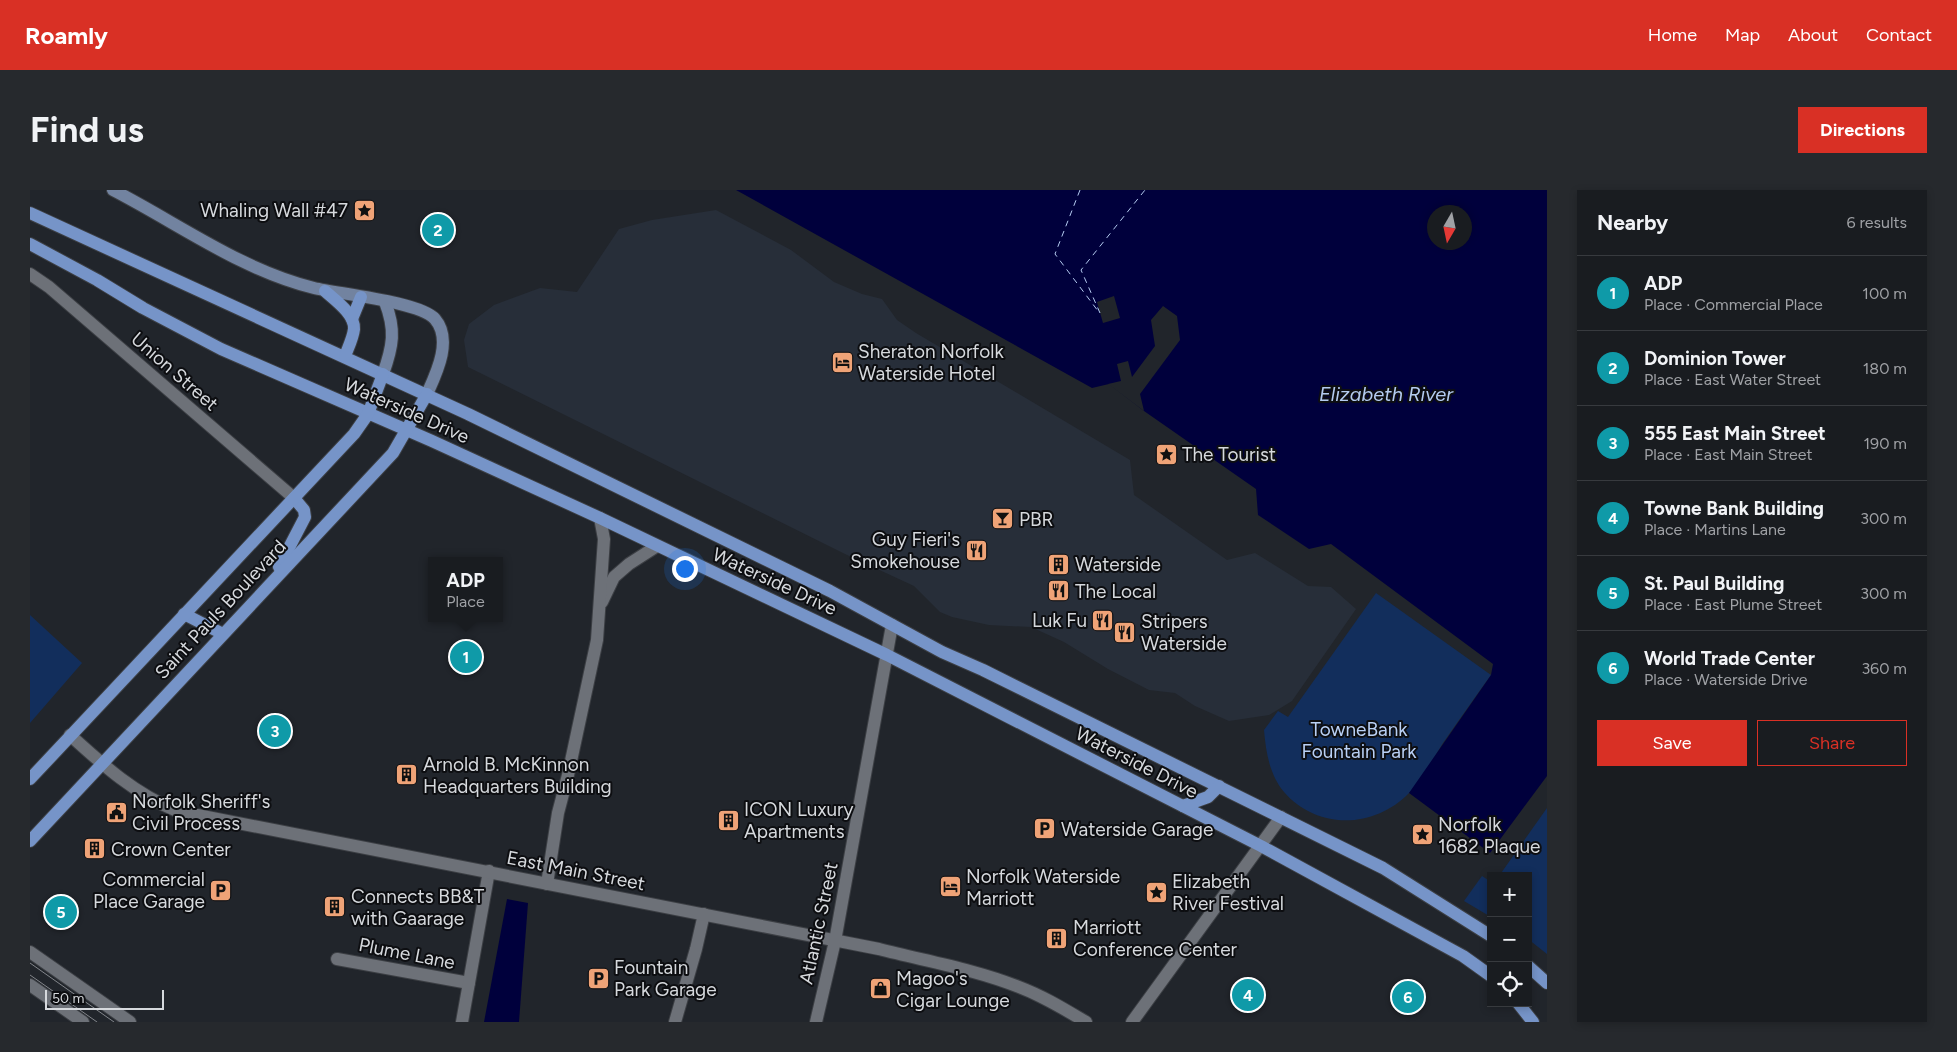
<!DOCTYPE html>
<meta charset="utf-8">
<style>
:root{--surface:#191c20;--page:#26292d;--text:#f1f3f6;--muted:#9fa1a5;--line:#373a3e;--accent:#d93025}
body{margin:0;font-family:Figtree,sans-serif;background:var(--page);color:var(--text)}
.controls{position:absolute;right:15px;bottom:15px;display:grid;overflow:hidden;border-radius:0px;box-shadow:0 2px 8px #0003}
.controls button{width:45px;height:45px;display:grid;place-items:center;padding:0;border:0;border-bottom:1px solid var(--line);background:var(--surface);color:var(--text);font:25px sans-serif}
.compass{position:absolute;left:1397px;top:15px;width:45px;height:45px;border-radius:50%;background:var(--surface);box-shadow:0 2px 8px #0003;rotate:189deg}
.scale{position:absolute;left:15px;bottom:12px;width:119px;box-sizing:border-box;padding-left:5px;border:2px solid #d6d9dd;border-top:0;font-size:14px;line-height:18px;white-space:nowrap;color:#d6d9dd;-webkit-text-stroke:4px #0d0e11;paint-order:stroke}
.you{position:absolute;left:654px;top:378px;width:18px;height:18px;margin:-12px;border:4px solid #fff;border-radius:50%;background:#1a73e8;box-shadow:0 0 0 8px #1a73e833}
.badge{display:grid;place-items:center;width:32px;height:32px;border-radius:50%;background:var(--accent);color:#fff;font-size:16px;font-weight:700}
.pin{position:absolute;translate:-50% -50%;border:2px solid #fff;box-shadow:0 1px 5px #0006}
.popup{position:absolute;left:398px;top:367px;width:75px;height:65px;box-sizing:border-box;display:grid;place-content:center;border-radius:0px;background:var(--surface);filter:drop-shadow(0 1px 4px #0005);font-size:16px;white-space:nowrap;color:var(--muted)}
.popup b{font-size:19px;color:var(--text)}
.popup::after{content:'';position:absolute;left:50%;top:100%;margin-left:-10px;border:10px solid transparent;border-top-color:var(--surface)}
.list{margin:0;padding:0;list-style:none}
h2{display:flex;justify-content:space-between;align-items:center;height:65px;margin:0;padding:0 20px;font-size:21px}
h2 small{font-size:16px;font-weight:400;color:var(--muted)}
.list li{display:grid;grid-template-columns:32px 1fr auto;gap:15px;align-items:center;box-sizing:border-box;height:75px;padding:0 20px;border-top:1px solid var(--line)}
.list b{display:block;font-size:19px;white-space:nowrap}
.list p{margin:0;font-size:16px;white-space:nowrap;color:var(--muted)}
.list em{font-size:16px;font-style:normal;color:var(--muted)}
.actions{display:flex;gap:10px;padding:15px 20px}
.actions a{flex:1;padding:11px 0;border:1px solid var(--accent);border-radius:0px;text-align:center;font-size:18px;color:var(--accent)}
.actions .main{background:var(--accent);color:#fff}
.icon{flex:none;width:28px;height:28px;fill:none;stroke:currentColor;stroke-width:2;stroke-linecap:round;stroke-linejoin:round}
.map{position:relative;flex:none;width:1517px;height:832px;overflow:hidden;border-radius:0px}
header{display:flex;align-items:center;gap:30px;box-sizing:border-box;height:70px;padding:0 25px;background:var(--accent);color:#fff}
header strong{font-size:24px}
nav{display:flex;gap:28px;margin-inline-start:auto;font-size:18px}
.intro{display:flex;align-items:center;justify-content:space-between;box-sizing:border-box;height:120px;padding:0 30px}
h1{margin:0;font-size:35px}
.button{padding:12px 22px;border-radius:0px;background:var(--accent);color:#fff;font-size:18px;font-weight:700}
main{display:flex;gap:30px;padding:0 30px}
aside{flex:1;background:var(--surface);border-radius:0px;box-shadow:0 2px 8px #0003}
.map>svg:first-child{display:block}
.built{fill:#272e39}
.green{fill:#122e5c}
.water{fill:#00003c;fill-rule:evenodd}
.pier{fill:#21252b}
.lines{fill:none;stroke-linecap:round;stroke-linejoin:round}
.ferry{stroke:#b4cbf0;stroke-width:1;stroke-dasharray:6 5;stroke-linecap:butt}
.minor-casing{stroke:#3c3f44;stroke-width:14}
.tertiary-casing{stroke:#3c3f44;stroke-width:14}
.secondary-casing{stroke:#3c3f44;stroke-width:14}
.primary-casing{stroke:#3c3f44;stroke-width:14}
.minor{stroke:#6d7178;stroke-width:12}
.tertiary{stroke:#6d7178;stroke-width:12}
.secondary{stroke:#7283a0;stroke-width:12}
.primary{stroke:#7694c8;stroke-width:12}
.tram{stroke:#83868b;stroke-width:1}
.labels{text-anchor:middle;stroke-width:4;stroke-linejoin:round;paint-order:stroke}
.poi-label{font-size:19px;fill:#d6d9dd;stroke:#0d0e11;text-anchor:start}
.street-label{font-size:19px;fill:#d6d9dd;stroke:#0d0e11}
.park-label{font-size:19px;fill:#b9d0f5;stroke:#0d0e11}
.water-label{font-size:20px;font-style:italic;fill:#b4cbf0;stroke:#0d0e11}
</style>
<header>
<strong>Roamly</strong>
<nav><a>Home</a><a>Map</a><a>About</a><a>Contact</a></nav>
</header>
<div class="intro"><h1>Find us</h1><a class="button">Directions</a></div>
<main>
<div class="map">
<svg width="1517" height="832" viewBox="0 0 1517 832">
<rect width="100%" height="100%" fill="#21252b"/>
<!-- built -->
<path class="built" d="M 686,20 L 761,60 L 804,92 L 832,104 L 852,109 L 867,130 L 886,143 L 1100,270 L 1104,305 L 1197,370 L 1225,363 L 1278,396 L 1301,397 L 1326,419 L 1262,511 L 1239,525 L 1199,531 L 1165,516 L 1145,503 L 1119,500 L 1078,479 L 1034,452 L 1001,437 L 959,435 L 922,427 L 910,422 L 884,396 L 815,364 L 438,177 L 434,150 L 439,134 L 464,115 L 510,98 L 547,102 L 589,39 L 622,30 Z"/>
<!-- green -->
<g class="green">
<path d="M 1346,403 L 1461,485 C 1445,507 1429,530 1413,553 C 1403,569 1392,590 1379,603 C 1353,630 1312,639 1278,621 C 1244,603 1237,575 1234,540 L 1248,521 L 1258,527 Z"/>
<path d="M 0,425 L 52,473 L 0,533 Z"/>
<path d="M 1517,618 L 1517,764 L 1498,749 L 1498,686 L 1469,686 Z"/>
<path d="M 1452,686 L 1461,692 L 1461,727 L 1434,711 Z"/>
</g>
<!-- water -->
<g class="water">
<path d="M 706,0 L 1517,0 L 1517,586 L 1460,663 L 1379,603 L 1461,485 L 1463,474 L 1301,354 L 1279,359 L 1228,325 L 1226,299 L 1114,221 L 1079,194 L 1062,198 ZM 1404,22 L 1434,22 L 1434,52 L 1404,52 Z"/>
<path d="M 477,709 L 498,713 L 489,832 L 454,832 Z"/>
</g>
<!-- pier -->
<g class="pier">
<path d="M 1084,106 L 1090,128 L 1073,133 L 1067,112 Z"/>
<path d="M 1133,116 L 1147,126 L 1150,150 L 1110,204 L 1114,221 L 1078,194 L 1091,191 L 1087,174 L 1098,171 L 1102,187 L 1125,156 L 1121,130 Z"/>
</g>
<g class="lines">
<!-- ferry -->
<g class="ferry">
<path d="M 1050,0 L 1025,64 L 1068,121"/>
<path d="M 1070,123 L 1051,80 L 1115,0"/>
</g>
<defs>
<g id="minor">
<path d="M 572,412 L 584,387 L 599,374 L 627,356"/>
<path d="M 517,694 L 528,623 L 538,585 L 567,450 L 574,349 L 570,328"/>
<path d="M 307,769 L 439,793"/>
<path d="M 432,832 L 459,681"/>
<path d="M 645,832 L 666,759 L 674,724"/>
<path d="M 1102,832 L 1251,627"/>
</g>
<g id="tertiary">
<path d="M 0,84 L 19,97 L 264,308"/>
<path d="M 40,545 C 74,576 105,604 147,621 L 849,759 C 895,771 944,779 989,797 C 1013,806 1034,819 1056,832"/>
<path d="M 0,762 L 100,832"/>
<path d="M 0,795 L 53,832"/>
<path d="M 786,832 L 805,751 L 862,435"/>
</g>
<g id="secondary">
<path d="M 83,0 C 149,34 211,80 284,98 C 310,104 390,112 405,129 C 423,150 406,184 397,204"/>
<path d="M 353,184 C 363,156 366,140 355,112"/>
</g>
<g id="primary">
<path d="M 0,23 L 438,224 L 800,401 L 912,462 L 953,480 L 1353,678 L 1461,746"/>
<path d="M 0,54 L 67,90 L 113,118 L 191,159 L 402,251 L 570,328 L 857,465 L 1231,656 L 1433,766 L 1461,786"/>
<path d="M 295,101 C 305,110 325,124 324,139 C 323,148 318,158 315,166"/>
<path d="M 322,129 L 331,107"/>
<path d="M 249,377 L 275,327 L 274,320 L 264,308"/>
<path d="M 154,424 L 193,444"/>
<path d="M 0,589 L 324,244 L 338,224 L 353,184"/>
<path d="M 1153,616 L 1178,607 L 1189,596"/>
<path d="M 0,651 L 363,263 L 397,204"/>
<path d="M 1498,776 L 1517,793"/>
<path d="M 1488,813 L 1503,832"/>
</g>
</defs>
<!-- minor casing -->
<use href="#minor" class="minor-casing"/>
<!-- tertiary casing -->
<use href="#tertiary" class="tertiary-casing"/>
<!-- secondary casing -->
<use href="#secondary" class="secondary-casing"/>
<!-- primary casing -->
<use href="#primary" class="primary-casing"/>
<!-- minor -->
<use href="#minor" class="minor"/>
<!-- tertiary -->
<use href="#tertiary" class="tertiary"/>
<!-- secondary -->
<use href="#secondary" class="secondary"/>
<!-- primary -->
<use href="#primary" class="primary"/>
<!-- tram -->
<g class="tram">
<path d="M 0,773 L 84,832"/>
<path d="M 0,785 L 67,832"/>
</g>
</g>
<!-- icons -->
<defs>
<symbol id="sight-square" viewBox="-11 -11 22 22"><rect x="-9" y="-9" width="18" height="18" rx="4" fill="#efa377" stroke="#0d0e11"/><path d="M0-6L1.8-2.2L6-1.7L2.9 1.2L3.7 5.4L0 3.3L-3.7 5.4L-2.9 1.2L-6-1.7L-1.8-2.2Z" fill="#111"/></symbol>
<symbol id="hotel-square" viewBox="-11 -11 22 22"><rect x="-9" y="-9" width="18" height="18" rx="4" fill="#efa377" stroke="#0d0e11"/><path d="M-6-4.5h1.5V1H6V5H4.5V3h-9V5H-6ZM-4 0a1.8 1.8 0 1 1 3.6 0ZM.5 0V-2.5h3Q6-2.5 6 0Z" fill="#111"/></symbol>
<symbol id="bar-square" viewBox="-11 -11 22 22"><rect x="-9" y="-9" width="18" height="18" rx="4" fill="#efa377" stroke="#0d0e11"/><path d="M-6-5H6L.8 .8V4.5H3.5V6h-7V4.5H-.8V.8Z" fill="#111"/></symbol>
<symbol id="restaurant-square" viewBox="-11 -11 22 22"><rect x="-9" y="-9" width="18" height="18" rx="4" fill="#efa377" stroke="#0d0e11"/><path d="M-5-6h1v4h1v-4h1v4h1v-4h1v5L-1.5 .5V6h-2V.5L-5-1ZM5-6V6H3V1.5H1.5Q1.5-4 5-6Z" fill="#111"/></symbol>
<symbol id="building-square" viewBox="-11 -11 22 22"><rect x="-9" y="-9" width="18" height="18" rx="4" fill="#efa377" stroke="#0d0e11"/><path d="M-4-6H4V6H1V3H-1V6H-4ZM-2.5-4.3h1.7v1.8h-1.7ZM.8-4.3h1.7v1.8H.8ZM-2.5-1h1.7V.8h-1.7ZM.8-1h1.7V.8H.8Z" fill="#111"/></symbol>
<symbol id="civic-square" viewBox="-11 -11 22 22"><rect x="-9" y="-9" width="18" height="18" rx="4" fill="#efa377" stroke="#0d0e11"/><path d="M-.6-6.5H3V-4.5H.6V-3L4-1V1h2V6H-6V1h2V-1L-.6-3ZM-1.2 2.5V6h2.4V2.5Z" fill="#111"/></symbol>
<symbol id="parking-square" viewBox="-11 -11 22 22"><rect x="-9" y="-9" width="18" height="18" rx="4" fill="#efa377" stroke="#0d0e11"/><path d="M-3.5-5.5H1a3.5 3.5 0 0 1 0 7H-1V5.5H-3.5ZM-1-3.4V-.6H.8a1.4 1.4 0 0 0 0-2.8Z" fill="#111"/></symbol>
<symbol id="shop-square" viewBox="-11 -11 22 22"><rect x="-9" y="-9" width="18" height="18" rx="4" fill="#efa377" stroke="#0d0e11"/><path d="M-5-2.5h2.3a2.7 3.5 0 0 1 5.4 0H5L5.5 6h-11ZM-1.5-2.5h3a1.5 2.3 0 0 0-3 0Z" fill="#111"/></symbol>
</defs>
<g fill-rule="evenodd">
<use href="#sight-square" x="322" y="8" width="25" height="25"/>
<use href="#hotel-square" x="800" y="160" width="25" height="25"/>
<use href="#sight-square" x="1124" y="252" width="25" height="25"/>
<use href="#bar-square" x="960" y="316" width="25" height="25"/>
<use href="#restaurant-square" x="934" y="348" width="25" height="25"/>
<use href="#building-square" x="1016" y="362" width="25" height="25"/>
<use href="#restaurant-square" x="1016" y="388" width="25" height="25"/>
<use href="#restaurant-square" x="1060" y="418" width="25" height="25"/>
<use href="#restaurant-square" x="1082" y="430" width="25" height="25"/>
<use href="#building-square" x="364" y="572" width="25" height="25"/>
<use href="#civic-square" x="74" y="610" width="25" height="25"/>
<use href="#building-square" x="686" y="618" width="25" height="25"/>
<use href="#parking-square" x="1002" y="626" width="25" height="25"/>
<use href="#sight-square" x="1380" y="632" width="25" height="25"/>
<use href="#building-square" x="52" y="646" width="25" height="25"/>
<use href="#hotel-square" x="908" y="684" width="25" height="25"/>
<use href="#parking-square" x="178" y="688" width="25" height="25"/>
<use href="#sight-square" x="1114" y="690" width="25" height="25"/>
<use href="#building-square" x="292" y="704" width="25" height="25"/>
<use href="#building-square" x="1014" y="736" width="25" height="25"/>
<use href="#parking-square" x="556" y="776" width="25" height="25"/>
<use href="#shop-square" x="838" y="786" width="25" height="25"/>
</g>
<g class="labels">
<!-- poi labels -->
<g class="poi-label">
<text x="318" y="27" text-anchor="end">Whaling Wall #47</text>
<text x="828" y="168">Sheraton Norfolk<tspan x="828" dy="22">Waterside Hotel</tspan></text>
<text x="1152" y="271">The Tourist</text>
<text x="989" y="336">PBR</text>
<text x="930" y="356" text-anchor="end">Guy Fieri's<tspan x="930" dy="22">Smokehouse</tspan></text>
<text x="1045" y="381">Waterside</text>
<text x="1045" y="408">The Local</text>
<text x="1057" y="437" text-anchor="end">Luk Fu</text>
<text x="1111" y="438">Stripers<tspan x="1111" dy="22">Waterside</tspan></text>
<text x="393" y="581">Arnold B. McKinnon<tspan x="393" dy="22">Headquarters Building</tspan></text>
<text x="102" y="618">Norfolk Sheriff's<tspan x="102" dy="22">Civil Process</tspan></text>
<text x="714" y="626">ICON Luxury<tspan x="714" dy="22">Apartments</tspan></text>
<text x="1408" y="641">Norfolk<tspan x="1408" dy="22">1682 Plaque</tspan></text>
<text x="1031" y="646">Waterside Garage</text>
<text x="81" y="666">Crown Center</text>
<text x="936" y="693">Norfolk Waterside<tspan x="936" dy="22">Marriott</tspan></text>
<text x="175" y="696" text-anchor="end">Commercial<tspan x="175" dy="22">Place Garage</tspan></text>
<text x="1142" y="698">Elizabeth<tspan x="1142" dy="22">River Festival</tspan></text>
<text x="321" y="713">Connects BB&amp;T<tspan x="321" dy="22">with Gaarage</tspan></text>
<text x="1043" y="744">Marriott<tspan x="1043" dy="22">Conference Center</tspan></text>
<text x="584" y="784">Fountain<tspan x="584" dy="22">Park Garage</tspan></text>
<text x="866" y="795">Magoo's<tspan x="866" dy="22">Cigar Lounge</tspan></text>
</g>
<!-- street labels -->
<g class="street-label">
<text transform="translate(145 181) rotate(41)" y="7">Union Street</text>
<text transform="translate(377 220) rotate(24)" y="7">Waterside Drive</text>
<text transform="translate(745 391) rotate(25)" y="7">Waterside Drive</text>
<text transform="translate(190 419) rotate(-47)" y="7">Saint Pauls Boulevard</text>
<text transform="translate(1107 572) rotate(27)" y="7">Waterside Drive</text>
<text transform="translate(546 680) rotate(11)" y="7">East Main Street</text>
<text transform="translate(788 733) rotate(-78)" y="7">Atlantic Street</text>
<text transform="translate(377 763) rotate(11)" y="7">Plume Lane</text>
</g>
<!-- park labels -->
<g class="park-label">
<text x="1329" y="546">TowneBank<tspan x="1329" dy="22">Fountain Park</tspan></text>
</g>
<!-- water labels -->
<g class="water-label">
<text x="1356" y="211">Elizabeth River</text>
</g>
</g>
</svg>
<div class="controls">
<button>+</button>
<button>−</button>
<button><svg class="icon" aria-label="locate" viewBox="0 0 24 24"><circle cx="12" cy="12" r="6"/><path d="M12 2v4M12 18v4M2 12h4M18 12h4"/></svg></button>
</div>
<svg class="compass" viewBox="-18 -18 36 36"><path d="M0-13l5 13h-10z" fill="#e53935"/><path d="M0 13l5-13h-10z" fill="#9fa1a5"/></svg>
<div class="scale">50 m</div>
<div class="you"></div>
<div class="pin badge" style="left:436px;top:467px;background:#0f9aa8">1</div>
<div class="popup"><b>ADP</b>Place</div>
<div class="pin badge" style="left:408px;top:40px;background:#0f9aa8">2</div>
<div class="pin badge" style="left:245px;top:541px;background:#0f9aa8">3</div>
<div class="pin badge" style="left:1218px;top:805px;background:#0f9aa8">4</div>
<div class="pin badge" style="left:31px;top:722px;background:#0f9aa8">5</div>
<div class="pin badge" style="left:1378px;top:807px;background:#0f9aa8">6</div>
</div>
<aside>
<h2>Nearby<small>6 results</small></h2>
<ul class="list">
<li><span class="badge" style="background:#0f9aa8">1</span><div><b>ADP</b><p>Place · Commercial Place</p></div><em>100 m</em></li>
<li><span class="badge" style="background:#0f9aa8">2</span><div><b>Dominion Tower</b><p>Place · East Water Street</p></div><em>180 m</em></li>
<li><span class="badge" style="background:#0f9aa8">3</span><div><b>555 East Main Street</b><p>Place · East Main Street</p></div><em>190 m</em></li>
<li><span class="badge" style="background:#0f9aa8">4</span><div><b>Towne Bank Building</b><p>Place · Martins Lane</p></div><em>300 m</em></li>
<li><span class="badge" style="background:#0f9aa8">5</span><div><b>St. Paul Building</b><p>Place · East Plume Street</p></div><em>300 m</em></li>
<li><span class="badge" style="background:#0f9aa8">6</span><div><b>World Trade Center</b><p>Place · Waterside Drive</p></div><em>360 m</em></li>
</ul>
<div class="actions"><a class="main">Save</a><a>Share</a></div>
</aside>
</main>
